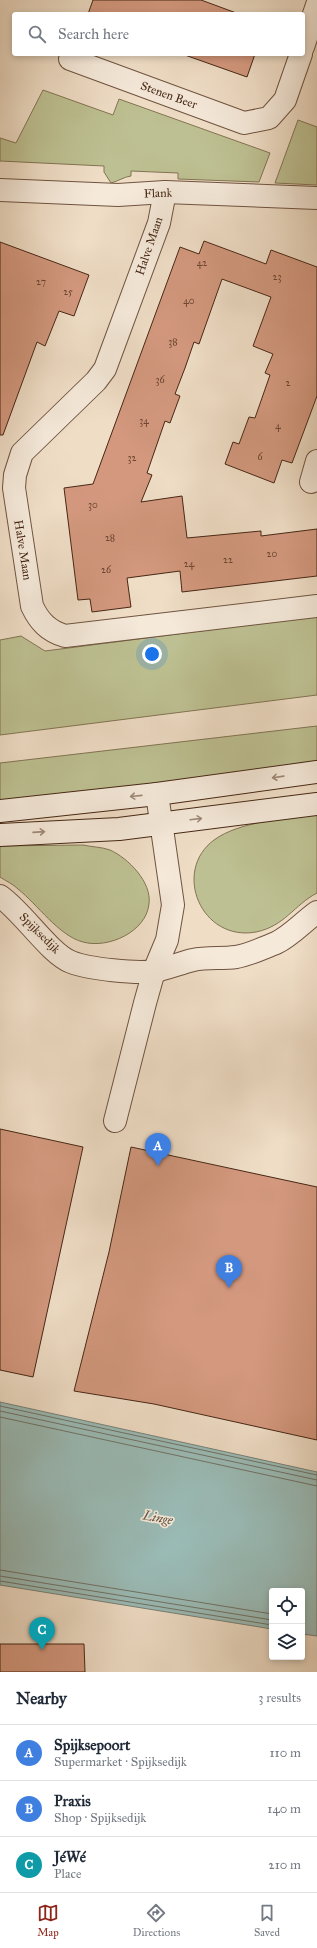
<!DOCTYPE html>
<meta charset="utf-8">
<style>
:root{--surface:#fff;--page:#f2f2f3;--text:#1f2937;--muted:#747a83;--line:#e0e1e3;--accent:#8f2418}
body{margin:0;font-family:"IM FELL Great Primer",serif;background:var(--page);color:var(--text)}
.controls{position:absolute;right:12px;bottom:12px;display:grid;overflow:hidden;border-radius:4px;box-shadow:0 2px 6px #0003}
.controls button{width:36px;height:36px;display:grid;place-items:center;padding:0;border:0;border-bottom:1px solid var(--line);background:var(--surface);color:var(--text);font:20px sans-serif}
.you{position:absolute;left:152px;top:654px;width:14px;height:14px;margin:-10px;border:3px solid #fff;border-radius:50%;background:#1a73e8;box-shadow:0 0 0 6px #1a73e833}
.badge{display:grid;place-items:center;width:26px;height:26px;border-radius:50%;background:var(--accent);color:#fff;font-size:13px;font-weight:700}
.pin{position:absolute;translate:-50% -33px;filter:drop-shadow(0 1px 2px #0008)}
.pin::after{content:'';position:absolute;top:21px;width:14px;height:12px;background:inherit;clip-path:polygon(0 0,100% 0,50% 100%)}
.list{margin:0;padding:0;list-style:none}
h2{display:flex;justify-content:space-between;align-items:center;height:52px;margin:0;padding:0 16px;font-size:17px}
h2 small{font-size:13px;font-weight:400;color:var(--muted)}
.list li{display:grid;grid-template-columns:26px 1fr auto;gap:12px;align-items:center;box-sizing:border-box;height:56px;padding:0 16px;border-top:1px solid var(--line)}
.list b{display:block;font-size:15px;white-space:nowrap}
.list p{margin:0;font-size:13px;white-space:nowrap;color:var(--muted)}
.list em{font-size:13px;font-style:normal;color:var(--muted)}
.icon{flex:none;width:22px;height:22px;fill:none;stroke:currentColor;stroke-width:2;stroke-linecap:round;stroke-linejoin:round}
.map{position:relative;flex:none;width:317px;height:1672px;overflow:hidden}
.search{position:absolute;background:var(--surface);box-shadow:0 2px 6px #0003;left:12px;right:12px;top:12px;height:44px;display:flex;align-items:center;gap:10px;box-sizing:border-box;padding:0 14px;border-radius:4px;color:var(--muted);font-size:15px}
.sheet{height:220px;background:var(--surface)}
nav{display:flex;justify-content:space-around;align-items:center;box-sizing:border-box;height:56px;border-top:1px solid var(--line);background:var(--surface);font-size:11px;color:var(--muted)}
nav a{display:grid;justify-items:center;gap:2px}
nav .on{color:var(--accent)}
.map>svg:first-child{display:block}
.green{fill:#bdc092;stroke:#827453}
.water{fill:#9abbb6;stroke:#788075}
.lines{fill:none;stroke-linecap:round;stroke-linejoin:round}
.shore{stroke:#707165;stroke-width:1}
.building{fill:#d3987e;stroke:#462714}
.street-casing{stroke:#705440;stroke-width:24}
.secondary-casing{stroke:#462714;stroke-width:24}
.street{stroke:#f5e9da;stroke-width:22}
.secondary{stroke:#f5e9da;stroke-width:22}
.oneway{stroke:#9e8877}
.labels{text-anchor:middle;stroke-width:3.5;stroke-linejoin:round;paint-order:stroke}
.number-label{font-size:10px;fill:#69432e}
.street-label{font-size:12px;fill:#462714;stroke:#f5e9da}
.water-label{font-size:13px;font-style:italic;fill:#5b4c3c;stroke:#f5e9da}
</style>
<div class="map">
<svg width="317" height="1672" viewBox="0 0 317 1672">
<rect width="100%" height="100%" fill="#efddc6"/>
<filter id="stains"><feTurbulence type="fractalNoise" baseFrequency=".005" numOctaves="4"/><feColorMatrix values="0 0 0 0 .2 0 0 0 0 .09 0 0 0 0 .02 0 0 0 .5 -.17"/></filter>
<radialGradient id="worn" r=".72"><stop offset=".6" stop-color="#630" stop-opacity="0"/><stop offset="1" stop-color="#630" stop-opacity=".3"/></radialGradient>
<!-- green -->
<g class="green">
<path d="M 43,90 L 113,115 L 119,99 L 270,153 L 259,182 L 178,179 L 178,173 L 131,171 L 131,176 C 123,177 119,181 111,183 L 104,172 L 104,166 L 0,161 L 0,138 L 16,143 Z"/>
<path d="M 298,120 L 317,127 L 317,185 L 275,183 Z"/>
<path d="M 317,616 L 317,695 L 0,735 L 0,640 L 21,636 L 45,651 Z"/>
<path d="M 317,726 L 317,765 L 0,804 L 0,763 Z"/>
<path d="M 317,814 L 317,893 C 294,905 285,926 256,932 C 201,942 172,871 214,840 C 240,821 286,819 317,814 Z"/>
<path d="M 83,845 C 92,847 102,847 110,850 C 128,858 152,882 149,904 C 146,932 108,949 83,942 C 59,936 37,904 18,889 C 13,884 6,881 0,877 L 0,846 Z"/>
</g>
<!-- water -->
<path class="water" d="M 0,1402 L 317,1472 L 317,1636 L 302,1634 L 302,1591 L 272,1591 L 272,1629 L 0,1585 Z"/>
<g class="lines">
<!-- shore -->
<g class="shore">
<path d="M 0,1406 L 317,1475"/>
<path d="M 0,1411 L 317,1480"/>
<path d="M 0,1417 L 317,1486"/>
<path d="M 0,1570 L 272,1614"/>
<path d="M 0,1576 L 272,1620"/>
<path d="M 0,1581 L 272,1625"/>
</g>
</g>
<!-- building -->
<g class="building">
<path d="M 93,0 L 201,0 L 239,14 L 88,14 Z"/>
<path d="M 182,54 L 255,54 L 247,77 Z"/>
<path d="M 204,241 L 266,264 L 271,250 L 317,267 L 317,396 L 292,463 L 282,460 L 274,483 L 225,464 L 233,442 L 239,444 L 249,417 L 255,418 L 270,375 L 265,373 L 273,354 L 253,346 L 271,297 L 222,279 L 199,344 L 194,342 L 185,368 L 175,394 L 180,396 L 170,423 L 165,421 L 147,473 L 152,475 L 141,502 L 182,496 L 187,538 L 261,531 L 261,536 L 317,529 L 317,576 L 182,592 L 180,571 L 127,578 L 131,607 L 92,612 L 90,599 L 78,600 L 64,488 L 93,484 L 180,247 L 199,254 Z"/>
<path d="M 0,242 L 89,275 L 74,316 L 59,311 L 45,346 L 37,342 L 3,435 L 0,435 Z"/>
<path d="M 0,1129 L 83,1147 L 33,1377 L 0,1370 Z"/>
<path d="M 131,1147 L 317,1187 L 317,1440 L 154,1404 L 74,1391 L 109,1252 Z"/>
<path d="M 0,1644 L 84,1644 L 85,1672 L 0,1672 Z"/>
</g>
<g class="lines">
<defs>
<g id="street">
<path d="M 303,47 L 317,5"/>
<path d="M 70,59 L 244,123 L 269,118 L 285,100 L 301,54"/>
<path d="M 0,190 L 118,195 L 165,192 L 317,198"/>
<path d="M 165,192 L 159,223 L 105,369 L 96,381 L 22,453 L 15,475 L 14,488 L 32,606 C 39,621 48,631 65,636 L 317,606"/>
<path d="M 311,482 L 317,461"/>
<path d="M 0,896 C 23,912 49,953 71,962 C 89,969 137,974 155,971 C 168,968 181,963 193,960 C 207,957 222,959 236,957 C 249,955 263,948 276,943 C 292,935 303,922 317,912"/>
<path d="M 115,1121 L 145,1003 L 154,971 L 167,940 L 173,905 L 157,794"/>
</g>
<g id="secondary">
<path d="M 0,811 L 157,794 L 317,772"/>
<path d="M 0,835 L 119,829 L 317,804"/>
</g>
</defs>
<!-- street casing -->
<use href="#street" class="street-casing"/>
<!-- secondary casing -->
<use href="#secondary" class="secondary-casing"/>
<!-- street -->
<use href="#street" class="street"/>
<!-- secondary -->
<use href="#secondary" class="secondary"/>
</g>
<!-- one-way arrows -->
<defs><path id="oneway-shaft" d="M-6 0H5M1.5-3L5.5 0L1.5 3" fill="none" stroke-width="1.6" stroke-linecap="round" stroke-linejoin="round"/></defs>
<g class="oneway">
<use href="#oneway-shaft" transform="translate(278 777) rotate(172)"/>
<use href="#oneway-shaft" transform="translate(136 796) rotate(174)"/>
<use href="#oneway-shaft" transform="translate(196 819) rotate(-7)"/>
<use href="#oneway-shaft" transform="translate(39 832) rotate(-4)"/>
</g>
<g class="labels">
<!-- number labels -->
<g class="number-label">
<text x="202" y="266">42</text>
<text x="277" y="280">23</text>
<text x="41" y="285">27</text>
<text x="68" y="295">25</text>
<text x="189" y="304">40</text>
<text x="173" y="345">38</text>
<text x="160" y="383">36</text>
<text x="288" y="386">2</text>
<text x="144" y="424">34</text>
<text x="278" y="429">4</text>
<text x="260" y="460">6</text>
<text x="132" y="461">32</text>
<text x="93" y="508">30</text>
<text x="110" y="541">28</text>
<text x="272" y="557">20</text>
<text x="228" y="563">22</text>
<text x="189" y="567">24</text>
<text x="106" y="573">26</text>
</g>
<!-- street labels -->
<g class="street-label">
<text transform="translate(169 95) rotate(20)" y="4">Stenen Beer</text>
<text transform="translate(158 193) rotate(-2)" y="4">Flank</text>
<text transform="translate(149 246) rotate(-71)" y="4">Halve Maan</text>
<text transform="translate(23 550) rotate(81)" y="4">Halve Maan</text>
<text transform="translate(40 933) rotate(45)" y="4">Spijksedijk</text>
</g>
<!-- water labels -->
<g class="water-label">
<text transform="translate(158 1517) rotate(10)" y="5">Linge</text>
</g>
</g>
<rect width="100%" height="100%" filter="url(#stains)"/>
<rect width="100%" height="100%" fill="url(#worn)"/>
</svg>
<div class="controls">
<button><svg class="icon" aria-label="locate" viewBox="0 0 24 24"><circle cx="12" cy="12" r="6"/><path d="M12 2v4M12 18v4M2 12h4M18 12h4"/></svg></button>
<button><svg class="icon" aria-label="layers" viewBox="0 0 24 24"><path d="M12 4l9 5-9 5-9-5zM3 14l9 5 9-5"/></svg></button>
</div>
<div class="you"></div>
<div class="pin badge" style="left:158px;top:1166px;background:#3f7fe0">A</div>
<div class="pin badge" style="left:229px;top:1288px;background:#3f7fe0">B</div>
<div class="pin badge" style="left:42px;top:1650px;background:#0f9aa8">C</div>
<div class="search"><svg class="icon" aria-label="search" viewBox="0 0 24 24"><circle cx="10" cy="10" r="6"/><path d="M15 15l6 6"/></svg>Search here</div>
</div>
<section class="sheet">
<h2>Nearby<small>3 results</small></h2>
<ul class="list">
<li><span class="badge" style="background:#3f7fe0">A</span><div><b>Spijksepoort</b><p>Supermarket · Spijksedijk</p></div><em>110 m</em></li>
<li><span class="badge" style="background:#3f7fe0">B</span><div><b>Praxis</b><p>Shop · Spijksedijk</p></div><em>140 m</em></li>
<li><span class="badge" style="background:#0f9aa8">C</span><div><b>JéWé</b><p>Place</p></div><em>210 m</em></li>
</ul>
</section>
<nav>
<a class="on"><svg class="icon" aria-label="map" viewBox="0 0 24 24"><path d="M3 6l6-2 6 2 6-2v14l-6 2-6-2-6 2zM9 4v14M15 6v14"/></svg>Map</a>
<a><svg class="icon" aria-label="directions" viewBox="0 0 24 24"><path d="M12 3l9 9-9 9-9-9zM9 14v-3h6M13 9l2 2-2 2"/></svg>Directions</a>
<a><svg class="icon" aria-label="saved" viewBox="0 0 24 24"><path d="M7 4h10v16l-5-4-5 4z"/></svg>Saved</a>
</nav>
